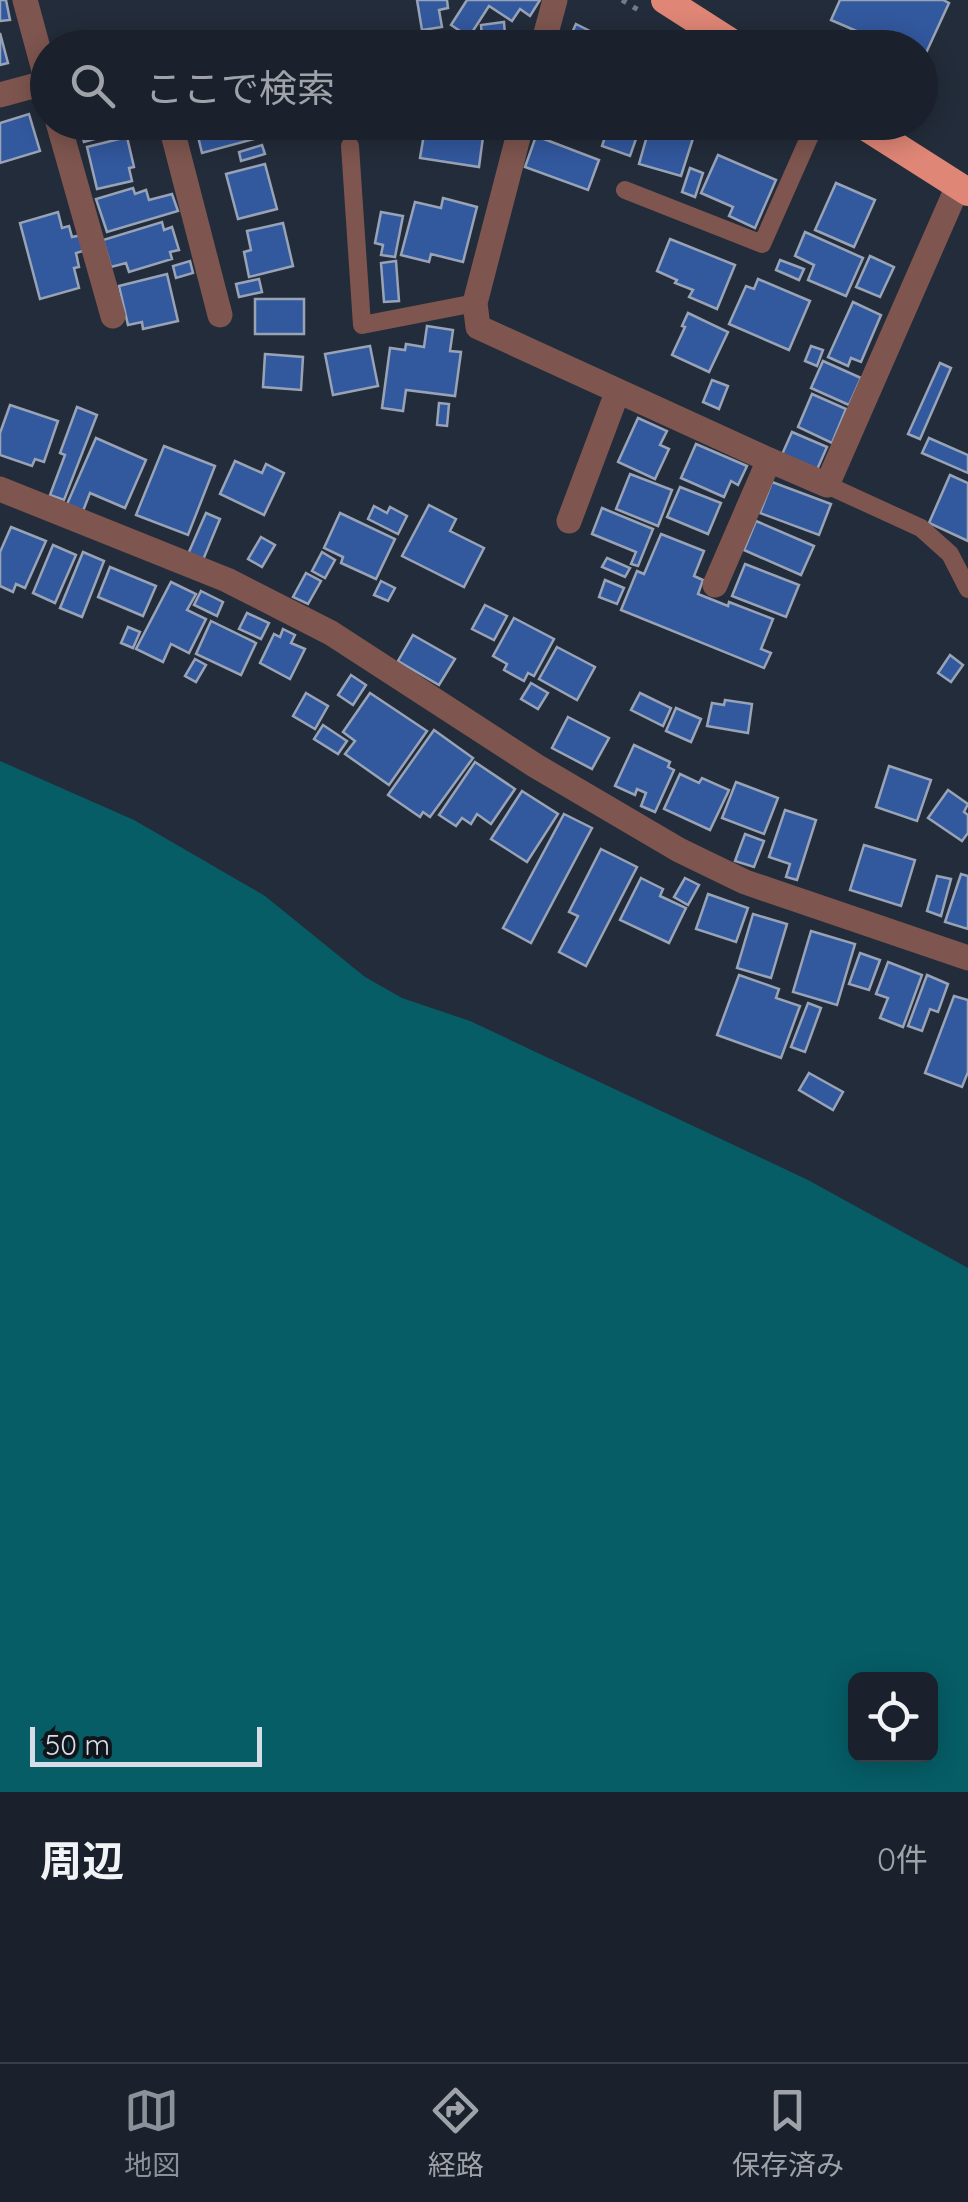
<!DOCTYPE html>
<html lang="ja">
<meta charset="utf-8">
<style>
:root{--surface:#1a212c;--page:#272e38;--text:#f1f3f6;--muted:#9fa3a9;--line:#383e48;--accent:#8c9099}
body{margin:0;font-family:Quicksand,"Noto Sans JP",sans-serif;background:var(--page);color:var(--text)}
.controls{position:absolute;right:30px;bottom:30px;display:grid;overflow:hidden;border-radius:15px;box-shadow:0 5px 25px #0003}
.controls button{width:90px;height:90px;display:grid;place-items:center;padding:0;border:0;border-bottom:2px solid var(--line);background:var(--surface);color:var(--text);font:50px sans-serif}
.scale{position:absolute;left:30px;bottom:25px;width:232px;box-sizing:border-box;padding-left:10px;border:5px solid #d7dde7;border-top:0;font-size:28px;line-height:35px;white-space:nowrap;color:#d7dde7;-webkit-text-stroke:8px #10141b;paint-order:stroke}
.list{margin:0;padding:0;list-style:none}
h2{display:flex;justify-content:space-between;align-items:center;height:130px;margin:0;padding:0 40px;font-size:42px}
h2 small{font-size:32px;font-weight:400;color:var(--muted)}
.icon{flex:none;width:55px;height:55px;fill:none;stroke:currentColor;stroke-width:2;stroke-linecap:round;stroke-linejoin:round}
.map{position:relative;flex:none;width:968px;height:1792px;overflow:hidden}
.search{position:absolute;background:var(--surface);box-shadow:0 5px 25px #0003;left:30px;right:30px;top:30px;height:110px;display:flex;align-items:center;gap:25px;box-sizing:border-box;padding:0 35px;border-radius:55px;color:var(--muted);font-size:38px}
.sheet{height:270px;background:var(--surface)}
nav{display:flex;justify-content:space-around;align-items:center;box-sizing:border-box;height:140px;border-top:2px solid var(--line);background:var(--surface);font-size:28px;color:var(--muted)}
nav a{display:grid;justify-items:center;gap:5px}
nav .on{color:var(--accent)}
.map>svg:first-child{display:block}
.water{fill:#065d66;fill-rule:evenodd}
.building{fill:#32589e;stroke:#99a3b6;stroke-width:2.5}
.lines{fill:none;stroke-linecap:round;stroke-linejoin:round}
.path{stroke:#727a86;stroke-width:5;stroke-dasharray:5 8;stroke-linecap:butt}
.service{stroke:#7e564f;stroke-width:18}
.minor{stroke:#7e564f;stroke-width:25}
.trunk{stroke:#df8676;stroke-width:28}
</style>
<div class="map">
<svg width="968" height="1792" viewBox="0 0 968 1792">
<rect width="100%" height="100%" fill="#232c3a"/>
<!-- water -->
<path class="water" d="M 0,761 L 134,820 L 265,896 L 365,977 L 402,998 L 470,1021 L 808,1180 L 968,1268 L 968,1792 L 0,1792 ZM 856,1680 L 930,1680 L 930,1754 L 856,1754 Z"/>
<!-- building -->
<g class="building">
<path d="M 0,0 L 6,0 L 10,20 L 0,21 Z"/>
<path d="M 417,0 L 447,0 L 448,8 L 439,10 L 442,27 L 422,30 Z"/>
<path d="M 467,0 L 540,0 L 530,16 L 520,9 L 512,21 L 489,6 L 469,37 L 451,25 Z"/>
<path d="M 840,0 L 943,0 L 949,3 L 920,66 L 920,48 L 872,48 L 875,39 L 831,20 Z"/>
<path d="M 504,22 L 505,35 L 482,37 L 481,25 Z"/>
<path d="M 576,24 L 624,48 L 565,48 Z"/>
<path d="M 0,33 L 8,63 L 0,65 Z"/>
<path d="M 29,114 L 40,151 L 0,163 L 0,123 Z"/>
<path d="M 79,122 L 129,122 L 131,129 L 84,142 Z"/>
<path d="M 200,122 L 254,122 L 258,138 L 202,153 L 195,124 Z"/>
<path d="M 409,122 L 485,122 L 479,167 L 420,158 L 425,128 L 409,126 Z"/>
<path d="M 610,122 L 642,122 L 630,156 L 602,146 Z"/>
<path d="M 651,122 L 675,122 L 696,129 L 681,176 L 639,164 Z"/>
<path d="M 536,136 L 599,160 L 588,190 L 525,167 Z"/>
<path d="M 127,137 L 134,167 L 129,168 L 132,181 L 97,189 L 87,147 Z"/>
<path d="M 262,145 L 265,154 L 241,161 L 239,152 Z"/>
<path d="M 718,155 L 776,180 L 755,228 L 729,216 L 733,207 L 701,193 Z"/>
<path d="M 265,164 L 277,209 L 238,219 L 226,174 Z"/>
<path d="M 690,168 L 703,173 L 695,197 L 682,192 Z"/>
<path d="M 836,183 L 875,200 L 854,247 L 815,230 Z"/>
<path d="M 133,188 L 135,194 L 146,190 L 149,200 L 172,194 L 178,211 L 107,232 L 96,199 Z"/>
<path d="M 443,198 L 477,207 L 463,262 L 431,254 L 429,262 L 401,255 L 415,202 L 441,208 Z"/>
<path d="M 58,212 L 62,228 L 69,226 L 72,237 L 82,235 L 86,250 L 76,253 L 79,267 L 74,268 L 79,288 L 40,299 L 20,223 Z"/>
<path d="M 381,212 L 403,216 L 395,257 L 381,255 L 383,245 L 375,243 Z"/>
<path d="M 162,222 L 164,230 L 172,227 L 179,250 L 170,252 L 172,259 L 129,272 L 126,263 L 111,267 L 103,240 Z"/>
<path d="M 283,223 L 293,266 L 249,277 L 244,252 L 251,250 L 247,231 Z"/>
<path d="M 805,232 L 863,258 L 846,296 L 808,280 L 814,265 L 795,256 Z"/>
<path d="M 670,239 L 735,265 L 717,309 L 689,297 L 693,290 L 675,283 L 677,280 L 657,271 Z"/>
<path d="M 870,256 L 894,267 L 880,297 L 856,287 Z"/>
<path d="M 780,260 L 804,269 L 799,280 L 776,270 Z"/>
<path d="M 190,261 L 193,273 L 176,278 L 173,266 Z"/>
<path d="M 396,261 L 399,301 L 384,302 L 381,263 Z"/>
<path d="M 167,274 L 178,321 L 143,329 L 142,322 L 128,325 L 119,286 Z"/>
<path d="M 259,279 L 262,292 L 239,297 L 236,284 Z"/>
<path d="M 758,279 L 810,301 L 789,350 L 729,324 L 746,286 L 754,289 Z"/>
<rect x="255" y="299" width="49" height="35"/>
<path d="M 853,302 L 881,315 L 861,362 L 851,358 L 848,366 L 828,357 Z"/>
<path d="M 688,313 L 728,332 L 709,372 L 672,355 L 685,327 L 682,326 Z"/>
<path d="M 427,326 L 453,330 L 450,351 L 461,352 L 455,396 L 406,390 L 403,411 L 382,408 L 390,348 L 405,350 L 406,344 L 424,347 Z"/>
<path d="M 370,346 L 378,386 L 333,395 L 325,354 Z"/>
<path d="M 811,346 L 823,350 L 817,366 L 805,361 Z"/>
<path d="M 265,354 L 303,357 L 301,390 L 263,387 Z"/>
<path d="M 823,361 L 861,378 L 849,405 L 811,388 Z"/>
<path d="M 940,363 L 951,368 L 920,439 L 908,434 Z"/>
<path d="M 712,380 L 728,386 L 719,409 L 703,402 Z"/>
<path d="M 812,394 L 846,409 L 832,443 L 798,427 Z"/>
<path d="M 439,403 L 449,404 L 447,426 L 437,425 Z"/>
<path d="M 10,405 L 58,421 L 44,462 L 35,459 L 32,466 L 0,455 L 0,433 Z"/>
<path d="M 77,407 L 97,415 L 64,500 L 50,495 L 65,455 L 60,453 Z"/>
<path d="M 638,418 L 667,431 L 660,445 L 669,449 L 655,479 L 618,462 Z"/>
<path d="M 792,432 L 827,447 L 815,474 L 780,459 Z"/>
<path d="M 96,438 L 146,460 L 125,508 L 90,493 L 83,511 L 67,504 Z"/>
<path d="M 929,438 L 968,455 L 968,473 L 922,453 Z"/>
<path d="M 696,444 L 747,466 L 738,485 L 731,481 L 724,497 L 681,478 Z"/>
<path d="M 164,446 L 215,466 L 188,535 L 136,515 Z"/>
<path d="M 235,461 L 262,473 L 266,464 L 284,473 L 264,515 L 220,494 Z"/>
<path d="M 630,474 L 672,490 L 658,526 L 616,509 Z"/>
<path d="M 950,475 L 968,483 L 968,541 L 929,523 Z"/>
<path d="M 772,482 L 831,504 L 819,535 L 760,513 Z"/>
<path d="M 680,487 L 721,503 L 708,534 L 667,517 Z"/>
<path d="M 429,505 L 456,519 L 450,531 L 484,548 L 464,587 L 402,556 Z"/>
<path d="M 374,506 L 387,513 L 390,507 L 407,516 L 398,534 L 368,519 Z"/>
<path d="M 602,508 L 653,529 L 638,566 L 631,564 L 636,552 L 592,534 Z"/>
<path d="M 206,513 L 220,519 L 203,560 L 188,554 Z"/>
<path d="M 340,513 L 395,539 L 376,579 L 341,563 L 343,557 L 324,548 Z"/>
<path d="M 756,521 L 814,546 L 801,575 L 744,550 Z"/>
<path d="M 11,527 L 46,541 L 25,588 L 16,584 L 13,592 L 0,586 L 0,552 Z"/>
<path d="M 661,534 L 704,551 L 694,576 L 703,580 L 698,594 L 728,606 L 729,602 L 773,619 L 761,649 L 771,653 L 764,668 L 621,610 L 637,571 L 644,574 Z"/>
<path d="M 261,537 L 275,545 L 262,567 L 248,559 Z"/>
<path d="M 53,545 L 76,555 L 55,603 L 33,593 Z"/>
<path d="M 83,552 L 104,561 L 82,617 L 60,608 Z"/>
<path d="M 322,552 L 335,560 L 325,578 L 312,571 Z"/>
<path d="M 607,558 L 630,568 L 625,577 L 602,567 Z"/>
<path d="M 745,564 L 799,585 L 786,617 L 732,596 Z"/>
<path d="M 110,567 L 156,586 L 143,616 L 98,597 Z"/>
<path d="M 306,573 L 321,581 L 308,604 L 293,597 Z"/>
<path d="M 605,580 L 624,588 L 617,604 L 599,597 Z"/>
<path d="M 381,581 L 395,588 L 388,601 L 374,595 Z"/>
<path d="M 171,582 L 196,594 L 187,610 L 206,619 L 189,653 L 171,644 L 163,662 L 136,649 Z"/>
<path d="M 201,591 L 223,602 L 217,616 L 194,605 Z"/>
<path d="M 485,605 L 507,616 L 494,640 L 472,629 Z"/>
<path d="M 247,613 L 269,623 L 261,639 L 239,629 Z"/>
<path d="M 514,618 L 554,639 L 534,676 L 528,673 L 524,681 L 504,670 L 507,664 L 493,656 Z"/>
<path d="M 211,621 L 256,643 L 241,675 L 196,654 Z"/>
<path d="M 128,627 L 140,632 L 133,648 L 121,643 Z"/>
<path d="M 283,629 L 295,635 L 291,643 L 305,649 L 290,679 L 260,663 L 274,634 L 280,637 Z"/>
<path d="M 413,635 L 455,659 L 439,685 L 398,661 Z"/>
<path d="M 557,647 L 595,667 L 577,700 L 539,679 Z"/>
<path d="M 950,655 L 963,665 L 951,682 L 938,673 Z"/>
<path d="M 195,659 L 206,665 L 196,682 L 185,676 Z"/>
<path d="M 351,675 L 366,685 L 353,705 L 338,695 Z"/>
<path d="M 531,683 L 548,693 L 538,709 L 521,699 Z"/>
<path d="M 306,693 L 328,706 L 315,729 L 293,716 Z"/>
<path d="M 370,693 L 427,731 L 389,785 L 345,754 L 355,741 L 343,732 Z"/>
<path d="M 640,693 L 671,708 L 663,726 L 631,710 Z"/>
<path d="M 725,700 L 752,704 L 748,733 L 707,726 L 712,703 L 724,705 Z"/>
<path d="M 676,708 L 701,719 L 691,742 L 666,731 Z"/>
<path d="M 568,717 L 609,738 L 592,769 L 552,748 Z"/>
<path d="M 323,725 L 347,741 L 338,754 L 314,739 Z"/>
<path d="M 434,730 L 473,758 L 430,817 L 423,812 L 420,817 L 388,795 Z"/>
<path d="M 634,745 L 670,762 L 668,767 L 674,770 L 655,812 L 641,806 L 646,793 L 637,789 L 635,795 L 615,786 Z"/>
<path d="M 475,762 L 515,789 L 491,824 L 477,814 L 471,824 L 462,818 L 456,826 L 439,815 Z"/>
<path d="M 889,766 L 931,780 L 917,821 L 876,807 Z"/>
<path d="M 680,774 L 699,783 L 702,778 L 729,790 L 710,830 L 664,809 Z"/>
<path d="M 736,782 L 778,798 L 764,834 L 722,818 Z"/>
<path d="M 948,790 L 968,804 L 964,812 L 968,815 L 968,833 L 962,841 L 928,818 Z"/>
<path d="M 522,791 L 558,814 L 527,862 L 491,839 Z"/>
<path d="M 785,810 L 816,820 L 797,880 L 786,877 L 790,864 L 769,857 Z"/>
<path d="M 564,814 L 592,828 L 531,943 L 503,928 Z"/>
<path d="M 745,834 L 764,841 L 754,867 L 735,861 Z"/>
<path d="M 864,845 L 915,860 L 901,906 L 850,890 Z"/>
<path d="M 601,849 L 637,867 L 586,966 L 559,952 L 578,916 L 569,912 Z"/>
<path d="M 961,874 L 968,876 L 968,929 L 945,922 Z"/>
<path d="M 937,876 L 951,879 L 941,916 L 927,911 Z"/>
<path d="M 641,878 L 663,889 L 660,896 L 686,908 L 669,943 L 620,920 Z"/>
<path d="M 685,878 L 699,885 L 688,905 L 674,897 Z"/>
<path d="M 708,894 L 748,908 L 736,942 L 696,929 Z"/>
<path d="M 753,914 L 787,924 L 771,978 L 737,968 Z"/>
<path d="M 811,931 L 855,944 L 837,1005 L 793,992 Z"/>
<path d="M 860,953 L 880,960 L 869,990 L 849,984 Z"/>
<path d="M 888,962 L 922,975 L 903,1027 L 880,1018 L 888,998 L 876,994 Z"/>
<path d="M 739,975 L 779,989 L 776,998 L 800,1006 L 781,1058 L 717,1035 Z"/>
<path d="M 927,975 L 948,984 L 938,1012 L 930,1009 L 922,1031 L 908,1026 Z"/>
<path d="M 954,996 L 968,1000 L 968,1072 L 962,1087 L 925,1073 Z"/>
<path d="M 808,1003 L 821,1008 L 805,1052 L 791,1047 Z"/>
<path d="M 809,1073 L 843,1092 L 833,1110 L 799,1090 Z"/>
</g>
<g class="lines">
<!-- path -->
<path class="path" d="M 622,0 L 640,11"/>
<!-- service -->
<g class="service">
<path d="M 350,146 L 362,325 L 475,303"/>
<path d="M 625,190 L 762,244 L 816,122"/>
<path d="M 827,485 L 921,528 L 950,554 L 968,589"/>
</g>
<!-- minor -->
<g class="minor">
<path d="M 25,0 L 48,85"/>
<path d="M 542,48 L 555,0"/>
<path d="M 0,95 L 48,82"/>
<path d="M 58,122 L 113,316"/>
<path d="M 170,122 L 220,315"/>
<path d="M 522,122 L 475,303 L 478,327 L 769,460 L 715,585"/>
<path d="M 769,460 L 827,485 L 958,186"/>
<path d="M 0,489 L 227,580 L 331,633 L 536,766 L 679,850 L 745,882 L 968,958"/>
<path d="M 569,521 L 617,393"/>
</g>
<!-- trunk -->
<g class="trunk">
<path d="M 665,0 L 740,48"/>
<path d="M 858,122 L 968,192"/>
</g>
</g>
</svg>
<div class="controls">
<button><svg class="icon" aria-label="locate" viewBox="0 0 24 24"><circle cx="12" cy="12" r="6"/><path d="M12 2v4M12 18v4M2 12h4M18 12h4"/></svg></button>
</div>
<div class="scale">50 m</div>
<div class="search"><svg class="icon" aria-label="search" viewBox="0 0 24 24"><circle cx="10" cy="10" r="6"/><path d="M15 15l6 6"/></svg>ここで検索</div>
</div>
<section class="sheet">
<h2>周辺<small>0件</small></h2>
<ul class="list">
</ul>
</section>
<nav>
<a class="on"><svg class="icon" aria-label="map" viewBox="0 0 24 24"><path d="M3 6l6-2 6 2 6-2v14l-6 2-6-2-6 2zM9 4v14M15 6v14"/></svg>地図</a>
<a><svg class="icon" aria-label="directions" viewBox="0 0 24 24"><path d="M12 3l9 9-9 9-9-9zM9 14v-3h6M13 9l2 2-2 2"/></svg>経路</a>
<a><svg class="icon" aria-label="saved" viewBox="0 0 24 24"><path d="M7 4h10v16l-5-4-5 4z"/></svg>保存済み</a>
</nav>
